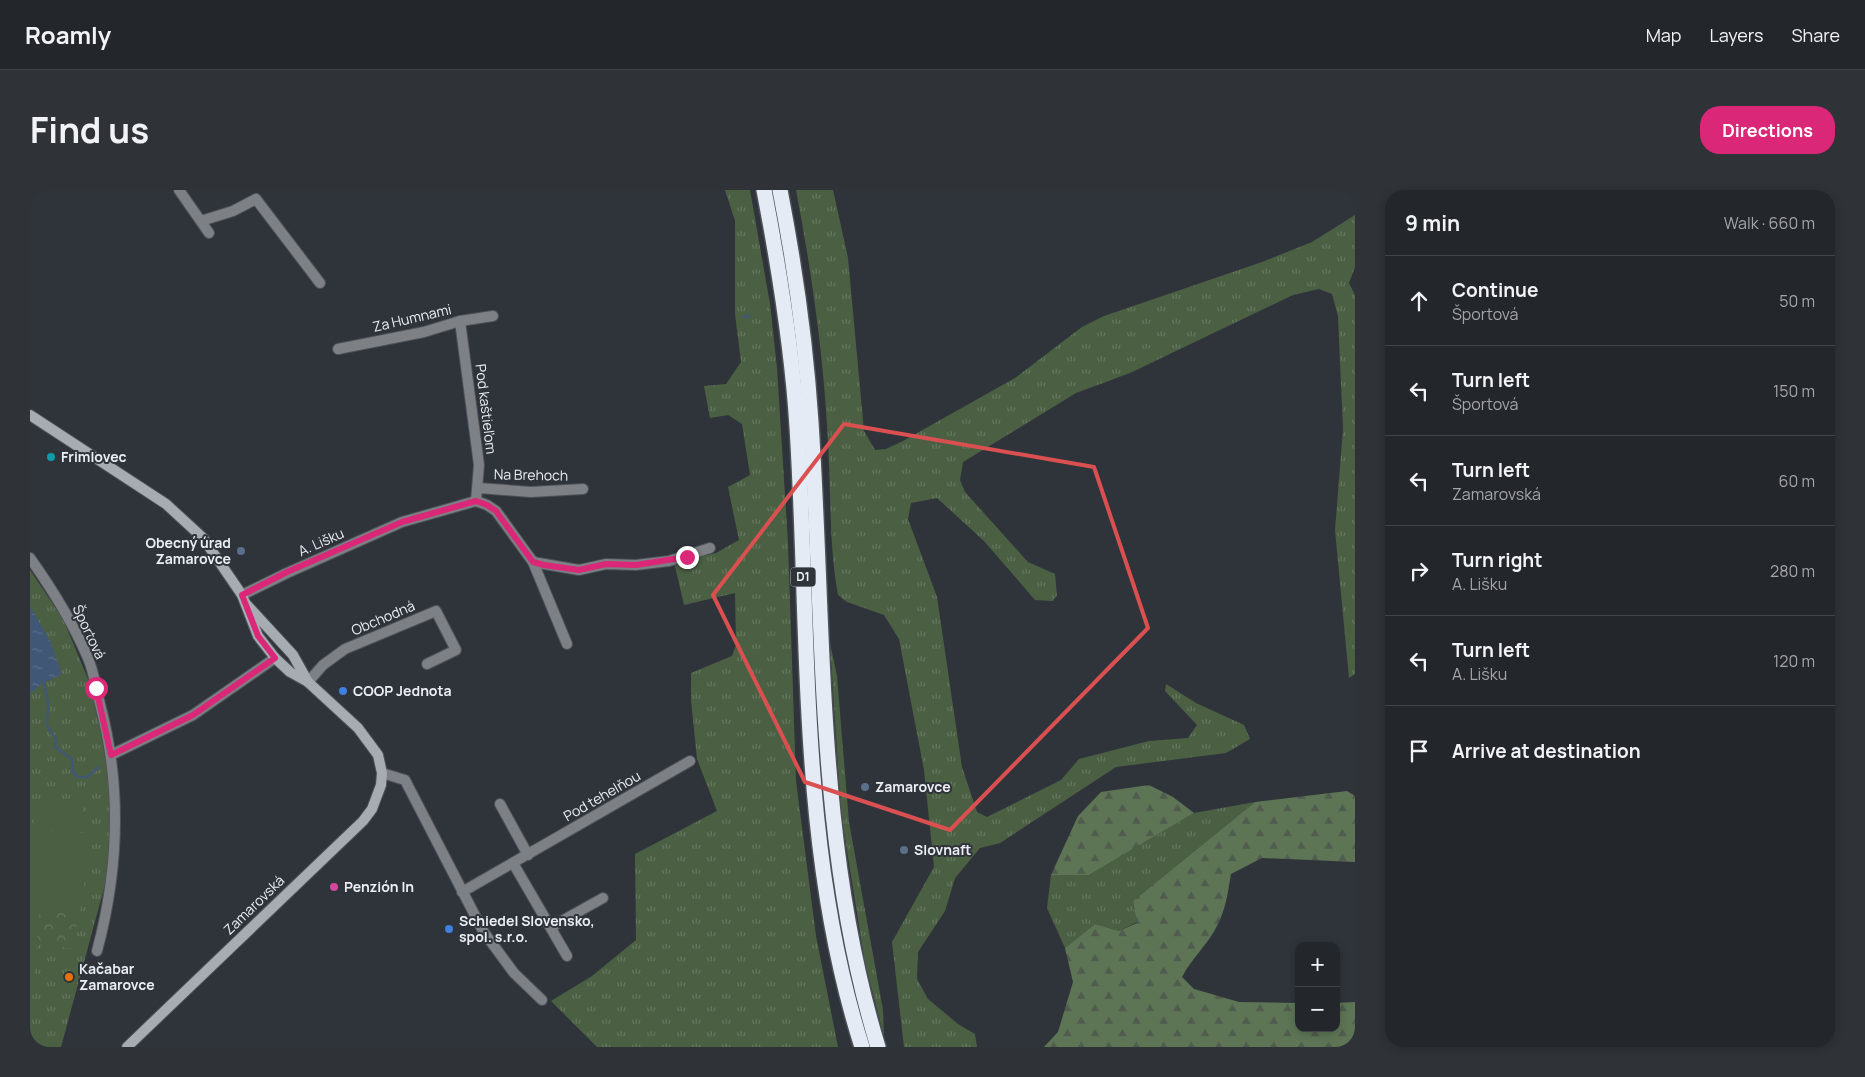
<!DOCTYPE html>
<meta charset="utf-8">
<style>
:root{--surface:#23272c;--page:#2f3338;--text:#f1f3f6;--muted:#a3a5a9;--line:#404448;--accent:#db2777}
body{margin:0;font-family:Manrope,sans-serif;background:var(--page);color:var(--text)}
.controls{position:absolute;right:15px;bottom:15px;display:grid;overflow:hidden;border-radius:10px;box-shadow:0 2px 8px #0003}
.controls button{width:45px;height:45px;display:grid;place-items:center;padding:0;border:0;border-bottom:1px solid var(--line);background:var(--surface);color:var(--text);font:25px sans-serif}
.stop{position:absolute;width:15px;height:15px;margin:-11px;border:4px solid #db2777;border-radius:50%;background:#fff}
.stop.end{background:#db2777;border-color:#fff;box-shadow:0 1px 5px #0008}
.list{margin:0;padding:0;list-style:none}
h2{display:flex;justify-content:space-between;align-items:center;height:65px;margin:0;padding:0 20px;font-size:21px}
h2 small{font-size:16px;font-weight:400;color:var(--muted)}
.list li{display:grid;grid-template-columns:32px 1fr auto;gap:15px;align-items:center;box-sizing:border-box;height:90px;padding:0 20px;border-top:1px solid var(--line)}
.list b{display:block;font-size:19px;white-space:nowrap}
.list p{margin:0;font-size:16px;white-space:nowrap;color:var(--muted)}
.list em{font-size:16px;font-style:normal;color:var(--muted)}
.icon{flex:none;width:28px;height:28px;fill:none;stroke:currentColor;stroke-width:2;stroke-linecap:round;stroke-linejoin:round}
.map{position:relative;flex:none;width:1325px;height:857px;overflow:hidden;border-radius:20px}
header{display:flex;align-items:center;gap:30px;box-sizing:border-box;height:70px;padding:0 25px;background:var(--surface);border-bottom:1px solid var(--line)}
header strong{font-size:24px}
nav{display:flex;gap:28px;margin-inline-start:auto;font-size:18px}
.intro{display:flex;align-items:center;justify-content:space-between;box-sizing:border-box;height:120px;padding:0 30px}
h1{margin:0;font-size:35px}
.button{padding:12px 22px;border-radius:20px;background:var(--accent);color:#fff;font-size:18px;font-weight:700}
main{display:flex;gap:30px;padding:0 30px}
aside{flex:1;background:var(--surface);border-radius:20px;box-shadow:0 2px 8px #0003}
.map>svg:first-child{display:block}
.grass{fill:url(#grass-tufts)}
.forest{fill:url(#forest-firs)}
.park{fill:url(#park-crowns)}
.garden{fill:#4b6043}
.water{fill:url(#water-ripples)}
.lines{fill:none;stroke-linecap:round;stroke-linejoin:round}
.stream{stroke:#405876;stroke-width:2.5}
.street-casing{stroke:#4d5258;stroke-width:12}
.secondary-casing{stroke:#4d5258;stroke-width:12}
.highway-casing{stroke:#4d5258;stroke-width:18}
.street{stroke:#7d8084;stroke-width:10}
.secondary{stroke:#a7abb2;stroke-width:10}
.highway{stroke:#e4ebf5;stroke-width:15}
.route{stroke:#db2777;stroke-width:6}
.marked{fill:none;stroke:#da5051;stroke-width:4;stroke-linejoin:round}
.culture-dot{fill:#0f9aa8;stroke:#2f343b;stroke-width:2}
.service-dot{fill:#5c6f8a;stroke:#2f343b;stroke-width:2}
.shop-dot{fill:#3f7fe0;stroke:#2f343b;stroke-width:2}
.hotel-dot{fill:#d1479c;stroke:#2f343b;stroke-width:2}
.food-dot{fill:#e8710a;stroke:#2f343b;stroke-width:2}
.labels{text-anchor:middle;stroke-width:4;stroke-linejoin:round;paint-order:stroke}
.shield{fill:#2f343b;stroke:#b3b6bc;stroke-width:1}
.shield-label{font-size:12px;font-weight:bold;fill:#ebeef3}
.street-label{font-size:14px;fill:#ebeef3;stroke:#2f343b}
.poi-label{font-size:14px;font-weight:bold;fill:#ebeef3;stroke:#2f343b;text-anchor:start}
</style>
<header>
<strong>Roamly</strong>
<nav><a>Map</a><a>Layers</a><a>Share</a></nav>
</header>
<div class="intro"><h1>Find us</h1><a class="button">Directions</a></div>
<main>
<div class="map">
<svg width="1325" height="857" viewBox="0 0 1325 857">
<defs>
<pattern id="grass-tufts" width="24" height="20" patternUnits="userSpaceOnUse" patternTransform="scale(1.25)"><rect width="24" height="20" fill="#4b6043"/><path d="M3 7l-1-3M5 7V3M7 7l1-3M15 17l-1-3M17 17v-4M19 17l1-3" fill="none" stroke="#65775f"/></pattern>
<pattern id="forest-firs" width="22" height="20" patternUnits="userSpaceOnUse" patternTransform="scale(1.25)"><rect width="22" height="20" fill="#5d7555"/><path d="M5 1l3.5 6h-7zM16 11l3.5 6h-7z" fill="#505c4e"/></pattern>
<pattern id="park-crowns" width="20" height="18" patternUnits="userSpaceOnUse" patternTransform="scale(1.25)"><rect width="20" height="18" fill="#4b6043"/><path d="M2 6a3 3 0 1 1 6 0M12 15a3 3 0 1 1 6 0" fill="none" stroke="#65775f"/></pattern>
<pattern id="water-ripples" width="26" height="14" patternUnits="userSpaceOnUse" patternTransform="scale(1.25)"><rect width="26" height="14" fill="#405876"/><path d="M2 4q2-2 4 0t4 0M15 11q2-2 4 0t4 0" fill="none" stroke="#5c708a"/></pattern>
</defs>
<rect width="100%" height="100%" fill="#2f343b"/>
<!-- grass -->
<g class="grass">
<path d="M 695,0 L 720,0 L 740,114 L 747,178 L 758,353 L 766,591 L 786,746 L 808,857 L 567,857 L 521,811 L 562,786 L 606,750 L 605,664 L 687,621 L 667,569 L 661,510 L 661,483 L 702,466 L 706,455 L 705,403 L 654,415 L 644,372 L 686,363 L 709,350 L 698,297 L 720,285 L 712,234 L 698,225 L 680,228 L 674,196 L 696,194 L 711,172 L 705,124 L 705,31 Z"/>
<path d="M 766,0 L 803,0 L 818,68 L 834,241 L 845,260 L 856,259 L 873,251 L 985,188 L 1052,137 L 1074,126 L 1232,72 L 1282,52 L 1325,25 L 1325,77 L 1319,93 L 1325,105 L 1325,484 L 1319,488 L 1305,340 L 1313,239 L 1308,126 L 1302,104 L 1289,99 L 1263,105 L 1100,183 L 1046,203 L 933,272 L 930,290 L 935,302 L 998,372 L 1025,384 L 1027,405 L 1023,411 L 1005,410 L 954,351 L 907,308 L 881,313 L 878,329 L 907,407 L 932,577 L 947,622 L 957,627 L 1031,590 L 1049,569 L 1119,551 L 1158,548 L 1167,535 L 1135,501 L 1136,494 L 1166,513 L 1214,535 L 1220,549 L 1196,563 L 1086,577 L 970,653 L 950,658 L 925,688 L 915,721 L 888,762 L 887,789 L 898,809 L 928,834 L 945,844 L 947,857 L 874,857 L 862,752 L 904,677 L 894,580 L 869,449 L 854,425 L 817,412 L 808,405 C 799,354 801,304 798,253 C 794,168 782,84 766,0 Z"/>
<path d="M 0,380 L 33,429 L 58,489 L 84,588 L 83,665 L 31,857 L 0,857 Z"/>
<path d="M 800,453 L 807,486 L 819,632 L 853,820 L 854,846 L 835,773 L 811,623 Z"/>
<path d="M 1225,612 L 1103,711 L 1107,732 L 1089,741 L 1065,734 L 1035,758 L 1017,718 L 1021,685 L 1059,685 L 1164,623 Z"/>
</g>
<!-- forest -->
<g class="forest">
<path d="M 1119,595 L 1143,607 L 1164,623 L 1059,685 L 1021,685 L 1048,626 L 1071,602 Z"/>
<path d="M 1317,601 L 1325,606 L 1325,672 L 1232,668 L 1201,684 C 1198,701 1196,719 1187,736 C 1178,754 1162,768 1152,787 L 1164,799 L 1209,812 L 1269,813 L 1269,838 L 1306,838 L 1306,813 L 1325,812 L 1325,857 L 1014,857 L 1028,842 L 1043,792 L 1035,758 L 1065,734 L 1089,741 L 1107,733 L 1103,711 L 1225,612 Z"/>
</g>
<!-- park -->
<path class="park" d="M 10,716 L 51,717 L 41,759 L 13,753 L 7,749 Z"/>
<!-- garden -->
<g class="garden">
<path d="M 5,614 L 53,616 L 52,642 L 3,639 Z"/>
<path d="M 0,641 L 61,643 L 51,717 L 10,716 L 0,831 Z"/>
</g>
<!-- water -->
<path class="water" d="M 0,416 L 20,451 L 32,484 L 10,495 L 0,504 Z"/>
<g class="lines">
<!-- stream -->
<g class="stream">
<path d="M 713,127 L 719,126"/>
<path d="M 14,494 C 15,500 18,508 18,514 C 19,533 11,531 26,549 L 25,557 L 42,569 L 43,582 L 48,587 L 57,587 L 69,577"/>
</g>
<defs>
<g id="street">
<path d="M 149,0 L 179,43"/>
<path d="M 171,31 L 203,21 L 226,9 L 290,93"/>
<path d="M 430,131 L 449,275 L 446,311"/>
<path d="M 308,159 L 394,142 L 430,131 L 463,126"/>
<path d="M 449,298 L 501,302 L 553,299"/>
<path d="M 0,368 C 22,399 42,431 57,466 C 64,481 66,498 70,514 C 92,597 89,679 67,761"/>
<path d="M 503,372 L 549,380 L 576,374 L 606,375 L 639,371 L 680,358"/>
<path d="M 212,405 L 257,383 L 372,332 L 446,311 L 457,315 L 466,321 L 503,372 L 537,454"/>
<path d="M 278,492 L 293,475 L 315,459 L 406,421 L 426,460 L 397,474"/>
<path d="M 81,565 L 163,525 L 245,468"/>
<path d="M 352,583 L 375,590 L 453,741 L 484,783 L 512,810"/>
<path d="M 470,614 L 498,665"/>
<path d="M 483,673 L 537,766"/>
<path d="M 432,702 L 660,571"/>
<path d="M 521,737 L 573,708"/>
</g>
<g id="secondary">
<path d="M 0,225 L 136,314 L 173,348 L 212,405 L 228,446 L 245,468 L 260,482 L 278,492 L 328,538 L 348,565 L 352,583 L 351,595 L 342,619 L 333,631 L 97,857"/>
<path d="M 216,414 L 263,465 L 278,492"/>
</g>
<g id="highway">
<path d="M 734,0 C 749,78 762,157 767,237 C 780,444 768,657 832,857"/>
<path d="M 750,0 C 765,77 776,154 781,232 C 795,442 786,654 848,857"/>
</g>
</defs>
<!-- street casing -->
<use href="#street" class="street-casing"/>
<!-- secondary casing -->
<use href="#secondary" class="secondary-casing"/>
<!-- highway casing -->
<use href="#highway" class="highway-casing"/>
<!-- street -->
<use href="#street" class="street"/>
<!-- secondary -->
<use href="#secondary" class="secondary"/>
<!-- highway -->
<use href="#highway" class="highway"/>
</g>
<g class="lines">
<!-- route -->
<path class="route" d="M 66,498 L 81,565 L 163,525 L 245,468 L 228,446 L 212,405 L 257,382 L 372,332 L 446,311 L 457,315 L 466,321 L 503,372 L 514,375 L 549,380 L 576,374 L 606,375 L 657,367"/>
</g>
<!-- marked area -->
<path class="marked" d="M 814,234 L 1064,277 L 1118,438 L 920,640 L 775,592 L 683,405 Z"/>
<!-- markers -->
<circle class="culture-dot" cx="21" cy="267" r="5"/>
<g class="service-dot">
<circle cx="211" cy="361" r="5"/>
<circle cx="835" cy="597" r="5"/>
<circle cx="874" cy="660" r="5"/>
</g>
<g class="shop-dot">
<circle cx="313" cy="501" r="5"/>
<circle cx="419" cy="739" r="5"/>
</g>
<circle class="hotel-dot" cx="304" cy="697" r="5"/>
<circle class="food-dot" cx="39" cy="787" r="5"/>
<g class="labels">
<!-- shield labels -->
<rect class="shield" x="760.5" y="377.5" width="25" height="19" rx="4"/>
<g class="shield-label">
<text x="773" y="391">D1</text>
</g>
<!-- street labels -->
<g class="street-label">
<text transform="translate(382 128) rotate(-13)" y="5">Za Humnami</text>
<text transform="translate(456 219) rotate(83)" y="5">Pod kaštieľom</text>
<text transform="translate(501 285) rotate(1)" y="5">Na Brehoch</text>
<text transform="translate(291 352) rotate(-24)" y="5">A. Lišku</text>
<text transform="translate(353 428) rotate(-23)" y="5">Obchodná</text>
<text transform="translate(59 442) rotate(65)" y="5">Športová</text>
<text transform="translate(572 606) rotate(-30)" y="5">Pod tehelňou</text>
<text transform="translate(224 715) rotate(-44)" y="5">Zamarovská</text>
</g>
<!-- poi labels -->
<g class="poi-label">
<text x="31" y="272">Frimlovec</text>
<text x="201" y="358" text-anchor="end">Obecný úrad<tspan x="201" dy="16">Zamarovce</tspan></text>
<text x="323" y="506">COOP Jednota</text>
<text x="845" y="602">Zamarovce</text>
<text x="884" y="665">Slovnaft</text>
<text x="314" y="702">Penzión In</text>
<text x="429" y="736">Schiedel Slovensko,<tspan x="429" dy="16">spol. s.r.o.</tspan></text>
<text x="49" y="784">Kačabar<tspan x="49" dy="16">Zamarovce</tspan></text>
</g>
</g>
</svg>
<div class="controls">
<button>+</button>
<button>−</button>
</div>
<div class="stop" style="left:66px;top:498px"></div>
<div class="stop end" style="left:657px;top:367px"></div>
</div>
<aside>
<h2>9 min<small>Walk · 660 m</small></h2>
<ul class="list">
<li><svg class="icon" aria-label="ahead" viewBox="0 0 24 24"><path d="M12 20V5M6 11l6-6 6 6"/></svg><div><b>Continue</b><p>Športová</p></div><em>50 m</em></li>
<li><svg class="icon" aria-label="left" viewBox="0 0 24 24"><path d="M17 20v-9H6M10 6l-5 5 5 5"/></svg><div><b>Turn left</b><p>Športová</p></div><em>150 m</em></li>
<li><svg class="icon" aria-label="left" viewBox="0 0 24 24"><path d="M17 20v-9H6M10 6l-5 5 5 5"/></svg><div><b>Turn left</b><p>Zamarovská</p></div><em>60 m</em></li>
<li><svg class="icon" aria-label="right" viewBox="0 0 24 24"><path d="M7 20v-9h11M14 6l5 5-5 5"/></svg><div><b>Turn right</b><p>A. Lišku</p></div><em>280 m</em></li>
<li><svg class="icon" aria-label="left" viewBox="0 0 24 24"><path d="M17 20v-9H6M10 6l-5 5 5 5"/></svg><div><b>Turn left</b><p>A. Lišku</p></div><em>120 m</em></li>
<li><svg class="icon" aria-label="arrive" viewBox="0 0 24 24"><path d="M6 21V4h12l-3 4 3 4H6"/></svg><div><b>Arrive at destination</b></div></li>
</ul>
</aside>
</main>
